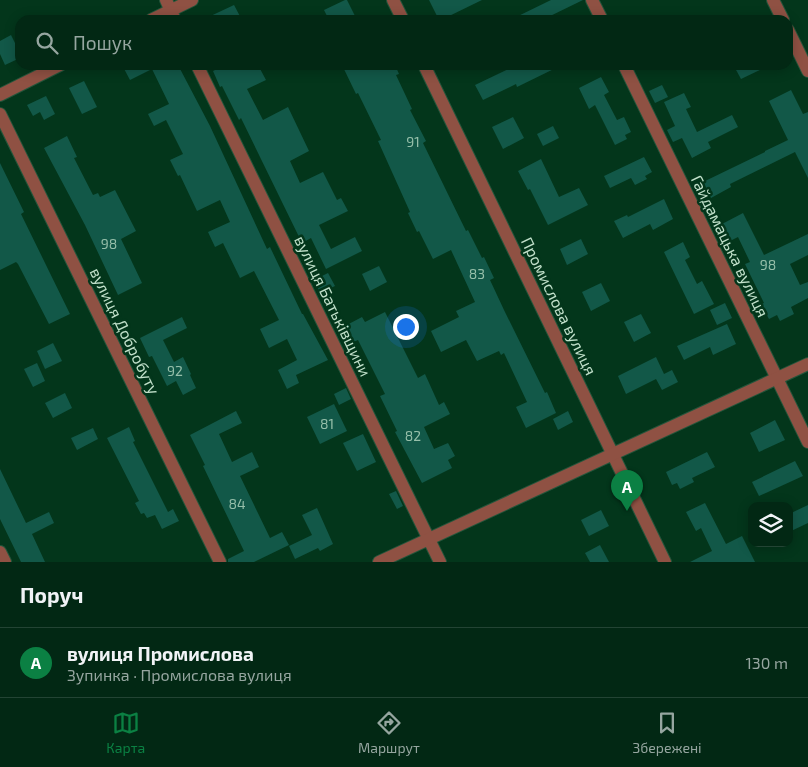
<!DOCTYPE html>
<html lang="uk">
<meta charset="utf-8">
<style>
:root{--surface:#022814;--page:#0c301d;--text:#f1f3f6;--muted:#96a6a0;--line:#234434;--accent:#0b8043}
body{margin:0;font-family:"Exo 2",sans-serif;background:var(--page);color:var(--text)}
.controls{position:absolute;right:15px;bottom:15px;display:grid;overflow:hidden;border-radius:10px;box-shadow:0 2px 12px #0003}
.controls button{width:45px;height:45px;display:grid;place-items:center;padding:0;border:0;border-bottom:1px solid var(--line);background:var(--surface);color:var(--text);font:25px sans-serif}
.you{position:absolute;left:405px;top:326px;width:18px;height:18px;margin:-12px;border:4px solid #fff;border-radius:50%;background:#1a73e8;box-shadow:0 0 0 8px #1a73e833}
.badge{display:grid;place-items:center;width:32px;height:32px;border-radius:50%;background:var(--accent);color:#fff;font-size:16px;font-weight:700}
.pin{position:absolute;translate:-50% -41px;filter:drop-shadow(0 1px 2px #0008)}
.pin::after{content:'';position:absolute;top:26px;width:18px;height:15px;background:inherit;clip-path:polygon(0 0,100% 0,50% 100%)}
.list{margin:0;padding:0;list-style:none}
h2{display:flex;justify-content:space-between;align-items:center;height:65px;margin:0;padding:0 20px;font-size:21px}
h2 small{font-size:16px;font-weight:400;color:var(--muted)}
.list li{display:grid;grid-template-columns:32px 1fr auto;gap:15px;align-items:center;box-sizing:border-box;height:70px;padding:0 20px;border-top:1px solid var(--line)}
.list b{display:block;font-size:19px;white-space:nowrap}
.list p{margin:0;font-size:16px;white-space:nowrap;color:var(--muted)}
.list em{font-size:16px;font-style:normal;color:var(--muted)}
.icon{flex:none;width:28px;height:28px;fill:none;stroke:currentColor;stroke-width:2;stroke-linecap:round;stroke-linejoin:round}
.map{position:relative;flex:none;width:808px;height:562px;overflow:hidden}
.search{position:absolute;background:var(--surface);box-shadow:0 2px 12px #0003;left:15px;right:15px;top:15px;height:55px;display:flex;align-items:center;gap:12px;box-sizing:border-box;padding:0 18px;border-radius:15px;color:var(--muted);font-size:19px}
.sheet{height:135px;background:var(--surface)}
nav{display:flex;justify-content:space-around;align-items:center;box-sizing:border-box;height:70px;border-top:1px solid var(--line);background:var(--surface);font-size:14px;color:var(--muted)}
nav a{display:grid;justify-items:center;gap:2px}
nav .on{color:var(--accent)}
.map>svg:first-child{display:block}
.building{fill:#125848}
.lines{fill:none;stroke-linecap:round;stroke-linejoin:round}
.minor-casing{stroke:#25553b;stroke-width:14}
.minor{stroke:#8f5143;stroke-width:12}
.labels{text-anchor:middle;stroke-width:5;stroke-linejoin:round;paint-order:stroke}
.number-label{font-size:14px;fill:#96bfaa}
.street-label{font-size:16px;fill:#c2e1cb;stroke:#03361b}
</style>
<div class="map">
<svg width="808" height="562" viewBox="0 0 808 562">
<rect width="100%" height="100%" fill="#03361b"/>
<!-- building -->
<g class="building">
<path d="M 345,0 L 347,0 L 357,20 L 329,20 L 324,10 Z"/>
<path d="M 429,0 L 482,0 L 441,20 L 439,20 Z"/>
<path d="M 551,0 L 583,0 L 542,20 L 510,20 Z"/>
<path d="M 234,5 L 242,20 L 202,20 Z"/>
<path d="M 11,35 L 20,53 L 20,58 L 5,65 L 0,54 L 0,41 Z"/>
<path d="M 122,65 L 178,65 L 210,126 L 267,249 L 270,247 L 302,314 L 303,314 L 328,360 L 296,375 L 299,383 L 287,389 L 278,370 L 297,360 L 287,339 L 269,348 L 260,329 L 279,320 L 254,271 L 240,278 L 223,243 L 215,247 L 208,232 L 230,222 L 220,200 L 197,211 L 180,175 L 178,176 L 170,160 L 183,154 L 166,120 L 154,126 L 148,114 L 169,104 L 152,69 L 130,80 Z"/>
<path d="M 225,65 L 258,65 L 266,80 L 247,89 L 263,120 L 288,107 L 309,151 L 290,161 L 300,183 L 323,172 L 337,200 L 341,198 L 348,211 L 319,225 L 331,249 L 355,237 L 362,251 L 326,269 L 311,238 L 302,243 L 241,118 L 239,120 L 222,86 L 220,87 L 213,71 Z"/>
<path d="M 342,65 L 395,65 L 399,74 L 396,75 L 412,109 L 410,110 L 426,141 L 423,143 L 466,231 L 468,230 L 482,258 L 484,257 L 494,278 L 490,280 L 504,310 L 545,393 L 547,392 L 556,413 L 526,428 L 516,407 L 527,402 L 504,353 L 501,355 L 499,351 L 477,361 L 466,340 L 441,352 L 431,331 L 459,317 L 456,311 L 475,302 L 451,250 L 433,259 L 419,231 L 417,232 L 408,213 L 410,212 L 378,141 L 381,140 L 358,93 L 356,94 Z"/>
<path d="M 517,65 L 562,65 L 517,87 L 516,84 L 483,100 L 475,85 Z"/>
<path d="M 742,65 L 770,65 L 741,79 L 735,68 Z"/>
<path d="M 601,77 L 609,92 L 604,95 L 617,120 L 624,117 L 631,132 L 625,135 L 627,139 L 615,145 L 595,105 L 589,109 L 579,88 Z"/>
<path d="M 84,81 L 97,107 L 82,114 L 69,88 Z"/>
<path d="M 662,85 L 668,97 L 655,103 L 649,91 Z"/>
<path d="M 791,90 L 803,114 L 808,112 L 808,178 L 795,152 L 730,184 L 731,187 L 711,198 L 703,182 L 765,152 L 765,151 L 788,140 L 769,101 Z"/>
<path d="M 684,93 L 691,107 L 686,109 L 697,132 L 732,115 L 738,127 L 708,142 L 711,148 L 692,158 L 682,138 L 673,142 L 667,130 L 675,126 L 664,102 Z"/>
<path d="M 46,96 L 55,114 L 44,120 L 40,112 L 33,116 L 27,105 Z"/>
<path d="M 513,117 L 524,138 L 503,149 L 492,127 Z"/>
<path d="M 553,126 L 559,138 L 543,146 L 537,134 Z"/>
<path d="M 67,136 L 77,157 L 74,158 L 93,195 L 98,193 L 100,197 L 115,190 L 136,231 L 121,239 L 142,283 L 118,295 L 85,225 L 44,148 Z"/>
<path d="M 644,157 L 652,172 L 645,176 L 647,179 L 635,185 L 631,178 L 610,188 L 604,176 Z"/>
<path d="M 541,159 L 559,197 L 579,188 L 588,205 L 548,225 L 530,189 L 528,190 L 518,171 Z"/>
<path d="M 0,163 L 24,212 L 21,214 L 70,314 L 49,324 L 18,264 L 16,262 L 0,270 Z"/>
<path d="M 664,199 L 673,219 L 653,230 L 650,224 L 623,238 L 614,221 L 627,215 L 628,217 Z"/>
<path d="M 743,213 L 764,255 L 808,234 L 808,255 L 790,264 L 800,285 L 808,282 L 808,298 L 791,307 L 794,314 L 780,321 L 777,315 L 769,319 L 761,304 L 764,303 L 745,264 L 750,262 L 738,237 L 730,241 L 722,224 Z"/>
<path d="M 581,239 L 588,254 L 567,265 L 560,249 Z"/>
<path d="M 683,242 L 690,257 L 685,260 L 697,284 L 702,281 L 714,304 L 694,314 L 664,252 Z"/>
<path d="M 379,266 L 387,282 L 370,291 L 362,274 Z"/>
<path d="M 328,273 L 335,286 L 320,293 L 314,280 Z"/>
<path d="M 601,283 L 610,301 L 591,311 L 582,292 Z"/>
<path d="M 725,303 L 732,318 L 717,325 L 710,310 Z"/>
<path d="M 385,312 L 418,378 L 425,374 L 439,405 L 444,402 L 450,414 L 424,427 L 434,449 L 448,443 L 455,456 L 448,460 L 452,468 L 422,483 L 395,432 L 397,431 L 380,396 L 385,394 L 358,340 L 351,343 L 343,327 L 362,317 L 365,322 Z"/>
<path d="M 641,314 L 651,333 L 634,342 L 624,322 Z"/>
<path d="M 182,317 L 187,328 L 163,340 L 174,362 L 183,357 L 191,374 L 190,375 L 196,388 L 183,395 L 176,381 L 167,386 L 152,356 L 149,357 L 140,338 Z"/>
<path d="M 727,324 L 736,344 L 713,355 L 710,347 L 684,360 L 677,346 Z"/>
<path d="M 53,343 L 62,361 L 45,369 L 37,351 Z"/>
<path d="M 656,357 L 664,374 L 672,370 L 678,382 L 662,390 L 656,379 L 626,394 L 618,376 Z"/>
<path d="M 37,363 L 45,381 L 33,387 L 24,369 Z"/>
<path d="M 346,388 L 351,399 L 339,405 L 334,394 Z"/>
<path d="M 65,393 L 72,408 L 53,418 L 45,403 Z"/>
<path d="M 334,404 L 347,431 L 320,444 L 307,417 Z"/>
<path d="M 236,411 L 242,423 L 219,434 L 232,462 L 252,452 L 259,467 L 240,476 L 270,538 L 282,532 L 289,545 L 254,562 L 228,562 L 228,559 L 244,551 L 203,466 L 205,465 L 190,435 Z"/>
<path d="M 568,411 L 573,422 L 558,430 L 553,419 Z"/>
<path d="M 775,420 L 785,440 L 759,452 L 750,433 Z"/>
<path d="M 129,427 L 135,441 L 133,442 L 168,512 L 173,509 L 179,521 L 162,529 L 155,515 L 147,518 L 144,513 L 141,514 L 135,503 L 139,501 L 107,438 Z"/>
<path d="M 93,428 L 98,439 L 77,450 L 71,438 Z"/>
<path d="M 363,434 L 376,462 L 357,471 L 343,443 Z"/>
<path d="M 707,452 L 715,467 L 692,478 L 694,482 L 680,489 L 677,483 L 672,485 L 666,472 Z"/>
<path d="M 795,461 L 803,476 L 759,496 L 752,482 Z"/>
<path d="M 0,469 L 26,523 L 49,512 L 54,523 L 32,534 L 45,562 L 21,562 L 0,519 Z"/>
<path d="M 396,491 L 403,506 L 397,509 L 389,494 Z"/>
<path d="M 705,503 L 726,544 L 742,536 L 755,562 L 690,562 L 712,551 L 701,528 L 696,531 L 686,512 Z"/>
<path d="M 808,505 L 808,523 L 789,532 L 789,514 Z"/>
<path d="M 317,508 L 333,544 L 320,551 L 318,548 L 295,559 L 289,546 L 312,535 L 302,515 Z"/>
<path d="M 601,510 L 609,526 L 589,536 L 581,520 Z"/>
<path d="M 600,545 L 609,562 L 590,562 L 585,553 Z"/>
</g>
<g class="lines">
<defs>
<g id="minor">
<path d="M 166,0 L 175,20"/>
<path d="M 393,0 L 403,20"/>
<path d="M 592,0 L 602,20"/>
<path d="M 773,0 L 783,20"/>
<path d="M 151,20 L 192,0"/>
<path d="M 788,30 L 808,71"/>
<path d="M 197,65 L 440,562"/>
<path d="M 424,65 L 665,562"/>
<path d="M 624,65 L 808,442"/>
<path d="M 0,95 L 60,65"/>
<path d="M 0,114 L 220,562"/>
<path d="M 0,552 L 5,562"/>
<path d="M 379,562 L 808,364"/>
</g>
</defs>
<!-- minor casing -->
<use href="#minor" class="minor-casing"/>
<!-- minor -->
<use href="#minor" class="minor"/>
</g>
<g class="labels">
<!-- number labels -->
<g class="number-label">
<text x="413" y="147">91</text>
<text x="109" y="249">98</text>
<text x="768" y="270">98</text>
<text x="477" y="279">83</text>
<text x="175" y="376">92</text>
<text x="327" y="429">81</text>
<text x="413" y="441">82</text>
<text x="237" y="509">84</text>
</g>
<!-- street labels -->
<g class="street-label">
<text transform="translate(730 246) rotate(64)" y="6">Гайдамацька вулиця</text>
<text transform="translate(333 306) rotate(64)" y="6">вулиця Батьківщини</text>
<text transform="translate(559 306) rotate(64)" y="6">Промислова вулиця</text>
<text transform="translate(125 331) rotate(64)" y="6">вулиця Добробуту</text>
</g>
</g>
</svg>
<div class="controls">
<button><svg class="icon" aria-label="layers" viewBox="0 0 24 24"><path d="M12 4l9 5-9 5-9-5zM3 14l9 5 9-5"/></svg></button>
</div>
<div class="you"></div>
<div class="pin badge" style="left:627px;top:511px">A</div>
<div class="search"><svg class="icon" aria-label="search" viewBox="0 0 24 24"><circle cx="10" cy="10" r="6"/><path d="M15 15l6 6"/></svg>Пошук</div>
</div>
<section class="sheet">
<h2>Поруч<small></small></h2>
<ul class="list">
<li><span class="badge">A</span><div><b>вулиця Промислова</b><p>Зупинка · Промислова вулиця</p></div><em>130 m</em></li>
</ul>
</section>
<nav>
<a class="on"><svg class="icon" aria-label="map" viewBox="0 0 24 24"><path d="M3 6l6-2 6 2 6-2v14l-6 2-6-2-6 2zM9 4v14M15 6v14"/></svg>Карта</a>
<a><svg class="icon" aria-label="directions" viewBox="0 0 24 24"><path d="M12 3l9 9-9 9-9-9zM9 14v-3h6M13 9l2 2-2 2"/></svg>Маршрут</a>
<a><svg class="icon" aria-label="saved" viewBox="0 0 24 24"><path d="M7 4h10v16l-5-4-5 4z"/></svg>Збережені</a>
</nav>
